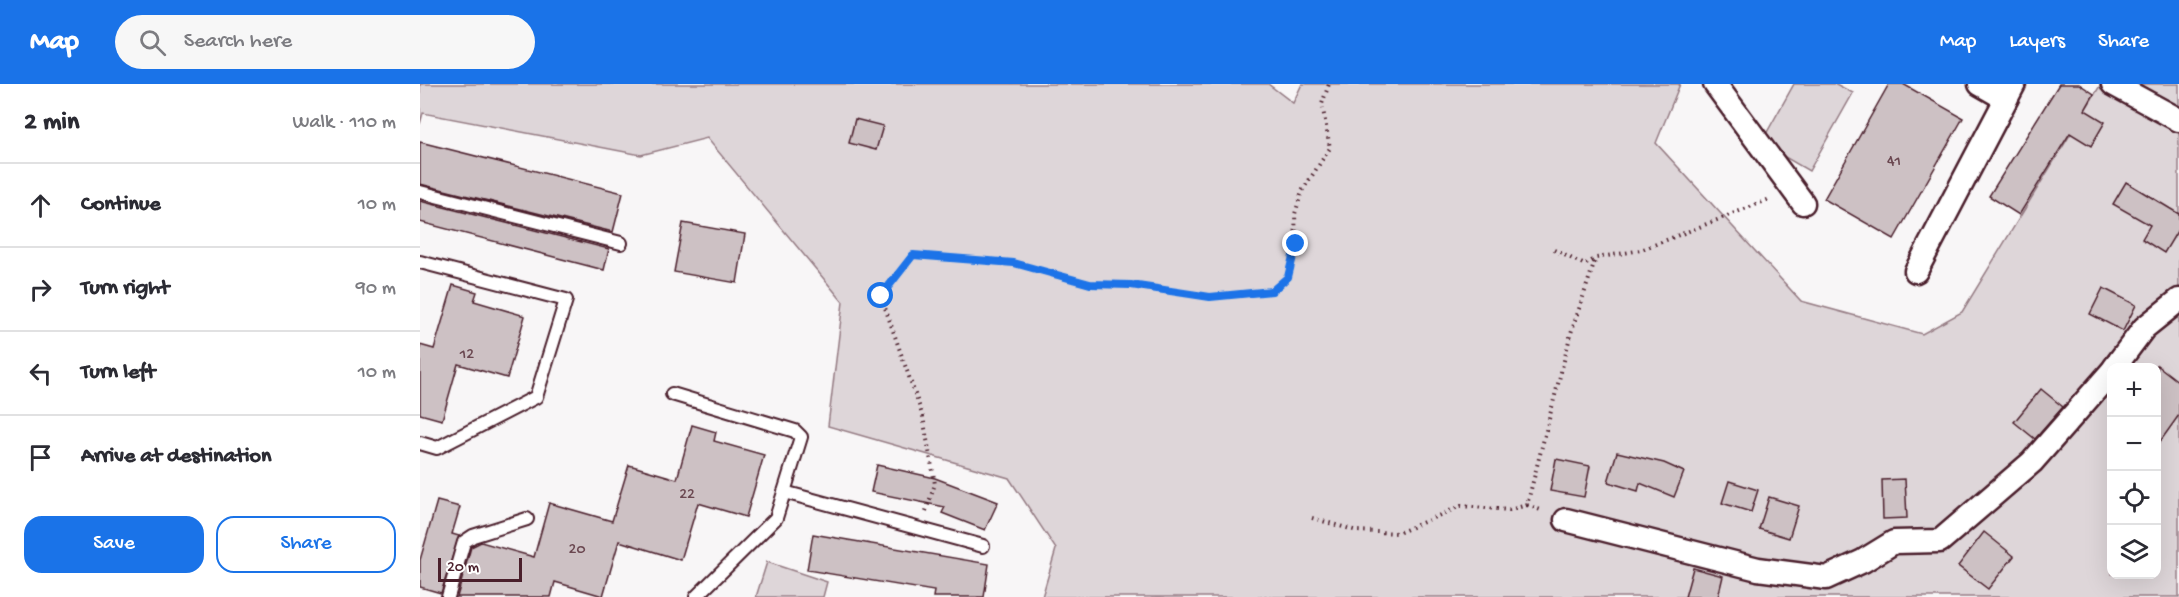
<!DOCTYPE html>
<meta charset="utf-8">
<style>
:root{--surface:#fff;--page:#f7f7f7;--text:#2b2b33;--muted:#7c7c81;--line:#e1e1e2;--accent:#1a73e8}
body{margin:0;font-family:"Gochi Hand",sans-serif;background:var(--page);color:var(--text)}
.controls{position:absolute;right:18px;bottom:18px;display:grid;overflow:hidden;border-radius:12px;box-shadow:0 6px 24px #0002}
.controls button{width:54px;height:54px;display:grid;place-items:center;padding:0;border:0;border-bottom:2px solid var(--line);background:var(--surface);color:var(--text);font:30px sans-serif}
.scale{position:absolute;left:18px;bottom:15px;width:84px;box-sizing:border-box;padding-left:6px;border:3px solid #4a1f2b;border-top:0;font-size:16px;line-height:21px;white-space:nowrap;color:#4a1f2b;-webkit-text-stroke:4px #fff;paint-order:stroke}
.stop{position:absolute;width:18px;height:18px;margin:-14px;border:4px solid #1a73e8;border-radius:50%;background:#fff}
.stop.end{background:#1a73e8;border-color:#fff;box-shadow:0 2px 6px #0008}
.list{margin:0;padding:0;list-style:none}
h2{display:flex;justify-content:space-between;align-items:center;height:78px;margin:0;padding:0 24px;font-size:26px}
h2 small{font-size:20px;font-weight:400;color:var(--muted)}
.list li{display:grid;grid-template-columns:39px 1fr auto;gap:18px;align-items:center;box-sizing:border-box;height:84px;padding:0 24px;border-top:2px solid var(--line)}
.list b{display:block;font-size:22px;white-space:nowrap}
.list em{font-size:20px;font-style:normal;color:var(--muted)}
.actions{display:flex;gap:12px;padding:18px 24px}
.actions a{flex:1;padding:14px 0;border:2px solid var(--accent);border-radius:18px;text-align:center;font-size:21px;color:var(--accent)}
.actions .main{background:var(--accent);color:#fff}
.icon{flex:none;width:33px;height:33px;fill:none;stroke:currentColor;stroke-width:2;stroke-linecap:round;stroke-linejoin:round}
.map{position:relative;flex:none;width:1759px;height:513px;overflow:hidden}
header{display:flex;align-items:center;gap:36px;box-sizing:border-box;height:84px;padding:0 30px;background:var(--accent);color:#fff}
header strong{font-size:28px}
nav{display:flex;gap:33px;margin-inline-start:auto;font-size:21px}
.search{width:420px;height:54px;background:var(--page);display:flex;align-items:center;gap:15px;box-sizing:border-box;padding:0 21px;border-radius:33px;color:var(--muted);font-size:22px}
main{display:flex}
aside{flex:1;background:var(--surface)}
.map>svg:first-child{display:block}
.green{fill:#ded6d9;stroke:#947a82;stroke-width:1.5;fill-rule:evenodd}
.building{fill:#cdc1c4;stroke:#4a1f2b;stroke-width:1.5}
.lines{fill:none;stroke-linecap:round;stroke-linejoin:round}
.service-casing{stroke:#4a1f2b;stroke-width:16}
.minor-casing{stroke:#4a1f2b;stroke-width:27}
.path{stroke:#4a1f2b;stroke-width:4;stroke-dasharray:1.5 4.5;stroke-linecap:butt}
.service{stroke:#fff;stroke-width:12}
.minor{stroke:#fff;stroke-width:22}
.route{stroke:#1a73e8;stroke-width:8}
.labels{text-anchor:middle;stroke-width:5;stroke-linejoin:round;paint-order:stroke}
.number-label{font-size:16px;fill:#6b4851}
</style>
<header>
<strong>Map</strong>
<div class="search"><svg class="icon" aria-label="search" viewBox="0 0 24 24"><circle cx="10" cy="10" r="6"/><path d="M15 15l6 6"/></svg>Search here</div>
<nav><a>Map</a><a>Layers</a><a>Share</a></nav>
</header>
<main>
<aside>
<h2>2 min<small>Walk · 110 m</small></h2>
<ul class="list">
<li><svg class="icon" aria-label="ahead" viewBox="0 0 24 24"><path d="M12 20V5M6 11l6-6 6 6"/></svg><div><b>Continue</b></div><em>10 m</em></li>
<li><svg class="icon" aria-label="right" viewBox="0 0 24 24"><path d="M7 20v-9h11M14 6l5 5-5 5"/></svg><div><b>Turn right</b></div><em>90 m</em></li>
<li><svg class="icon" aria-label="left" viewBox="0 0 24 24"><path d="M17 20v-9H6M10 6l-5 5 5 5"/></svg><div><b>Turn left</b></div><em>10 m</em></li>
<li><svg class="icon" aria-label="arrive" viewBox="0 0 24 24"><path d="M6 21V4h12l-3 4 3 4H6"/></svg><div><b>Arrive at destination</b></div></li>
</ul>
<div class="actions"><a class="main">Save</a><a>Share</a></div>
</aside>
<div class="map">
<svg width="1759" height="513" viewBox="0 0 1759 513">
<rect width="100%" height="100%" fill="#f8f6f7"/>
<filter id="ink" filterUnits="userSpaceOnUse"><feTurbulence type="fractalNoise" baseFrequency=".0167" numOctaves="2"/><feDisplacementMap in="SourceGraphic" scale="12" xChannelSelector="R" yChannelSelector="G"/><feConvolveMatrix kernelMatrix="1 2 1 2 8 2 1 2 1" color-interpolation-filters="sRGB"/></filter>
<g filter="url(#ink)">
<!-- green -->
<g class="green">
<path d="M 0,0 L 848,0 L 873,19 L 882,0 L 1260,0 L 1236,59 L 1381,217 L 1502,250 L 1542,228 L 1681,0 L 1759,0 L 1759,513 L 622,513 L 636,465 L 589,394 L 408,342 L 423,218 L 287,54 L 221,71 L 3,29 L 0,40 ZM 1692,284 L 1736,284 L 1736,490 L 1692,490 Z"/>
<path d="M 1374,0 L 1416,0 L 1433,9 L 1389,87 L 1341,59 Z"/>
<path d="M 347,478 L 407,498 L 403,513 L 336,513 Z"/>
</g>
<!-- building -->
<g class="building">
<path d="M 1469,0 L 1483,0 L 1543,34 L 1474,155 L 1404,115 Z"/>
<path d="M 1639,0 L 1659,0 L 1674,10 L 1665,26 L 1685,38 L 1671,62 L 1650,49 L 1599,131 L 1569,112 Z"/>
<path d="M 435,35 L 463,42 L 456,66 L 429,59 Z"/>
<path d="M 0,58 L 203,109 L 193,148 L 0,100 Z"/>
<path d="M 1706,98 L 1759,130 L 1759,144 L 1744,169 L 1722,155 L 1730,141 L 1693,120 Z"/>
<path d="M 0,117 L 189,165 L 184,186 L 0,138 Z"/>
<path d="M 263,139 L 325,150 L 317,199 L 254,188 Z"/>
<path d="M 33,201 L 57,208 L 54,217 L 105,232 L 87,294 L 38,280 L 22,336 L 0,330 L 0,261 L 14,265 Z"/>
<path d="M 1683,204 L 1716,221 L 1703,247 L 1670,230 Z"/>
<path d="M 1737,281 L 1759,298 L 1759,331 L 1737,362 Z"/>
<path d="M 1621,305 L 1643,323 L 1615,355 L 1594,338 Z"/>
<path d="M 272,341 L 296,348 L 294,357 L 344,371 L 326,433 L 278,419 L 261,476 L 199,457 L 183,512 L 135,498 L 131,513 L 37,513 L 51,463 L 61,458 L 114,473 L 129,419 L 192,437 L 209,381 L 257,395 Z"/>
<path d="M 1197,368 L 1244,379 L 1264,388 L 1254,413 L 1220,399 L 1218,407 L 1188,398 Z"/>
<path d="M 1136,375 L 1170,382 L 1164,413 L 1130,407 Z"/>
<path d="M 457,381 L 515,394 L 578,418 L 565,446 L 522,429 L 525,423 L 451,408 Z"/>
<path d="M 1485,395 L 1487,434 L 1463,435 L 1462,396 Z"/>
<path d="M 1309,397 L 1338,406 L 1331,428 L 1302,419 Z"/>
<path d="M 1349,413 L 1379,422 L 1369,454 L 1339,445 Z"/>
<path d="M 17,417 L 40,423 L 32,450 L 39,452 L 21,509 L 0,503 L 0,476 Z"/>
<path d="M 1564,448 L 1594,472 L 1568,505 L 1538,482 Z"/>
<path d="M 393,450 L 569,480 L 564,513 L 513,513 L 514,507 L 387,486 Z"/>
<path d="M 1273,484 L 1303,492 L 1298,513 L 1265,513 Z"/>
</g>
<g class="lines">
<defs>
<g id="service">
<path d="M 0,108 L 201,159"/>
<path d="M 0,178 L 146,216 L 116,313 L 17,364 L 0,359"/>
<path d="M 252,310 L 375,347 L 381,353 L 356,434 L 276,513"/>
<path d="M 364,408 L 563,462"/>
<path d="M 28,513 L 44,458 L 53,452 L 107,435"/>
</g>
<g id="minor">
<path d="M 1295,0 L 1383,119"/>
<path d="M 1560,0 L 1586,15"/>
<path d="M 1693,0 L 1759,36"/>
<path d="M 1496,187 L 1594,0"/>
<path d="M 1694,284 L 1724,244 L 1759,216"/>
<path d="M 1146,436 L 1338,485 L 1406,494 L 1443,477 L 1474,458 L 1520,457 L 1612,378 L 1692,287"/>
</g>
</defs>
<!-- service casing -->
<use href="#service" class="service-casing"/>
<!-- minor casing -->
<use href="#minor" class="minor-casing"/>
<!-- path -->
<g class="path">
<path d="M 1134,166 L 1165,181 L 1176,174 L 1221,166 L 1350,115"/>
<path d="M 1107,421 L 1123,427"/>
<path d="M 506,427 L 515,400 L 503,333 L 461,212 L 493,171 L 594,179 L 670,200 L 711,201 L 790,213 L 852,207 L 868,193 L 876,160 L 875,130 L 882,107 L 910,64 L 902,20 L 909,0"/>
<path d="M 892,434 L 937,447 L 978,449 L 1041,422 L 1089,426 L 1107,421 L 1151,249 L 1176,174"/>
</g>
<!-- service -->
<use href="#service" class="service"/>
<!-- minor -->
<use href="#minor" class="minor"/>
</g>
</g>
<g class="lines" filter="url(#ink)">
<!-- route -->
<path class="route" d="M 461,212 L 493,171 L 594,179 L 670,200 L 711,201 L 790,213 L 852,207 L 868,193 L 876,160"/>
</g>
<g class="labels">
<!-- number labels -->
<g class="number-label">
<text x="1474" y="81">41</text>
<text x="47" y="274">12</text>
<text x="267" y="414">22</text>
<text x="157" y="469">20</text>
</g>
</g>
</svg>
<div class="controls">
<button>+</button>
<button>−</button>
<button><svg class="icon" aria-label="locate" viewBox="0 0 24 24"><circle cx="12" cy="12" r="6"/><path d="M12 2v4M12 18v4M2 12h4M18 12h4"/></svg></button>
<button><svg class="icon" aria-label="layers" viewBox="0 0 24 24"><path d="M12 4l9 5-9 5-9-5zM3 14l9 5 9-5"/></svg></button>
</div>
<div class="scale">20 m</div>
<div class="stop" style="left:461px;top:212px"></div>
<div class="stop end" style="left:876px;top:160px"></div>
</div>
</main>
